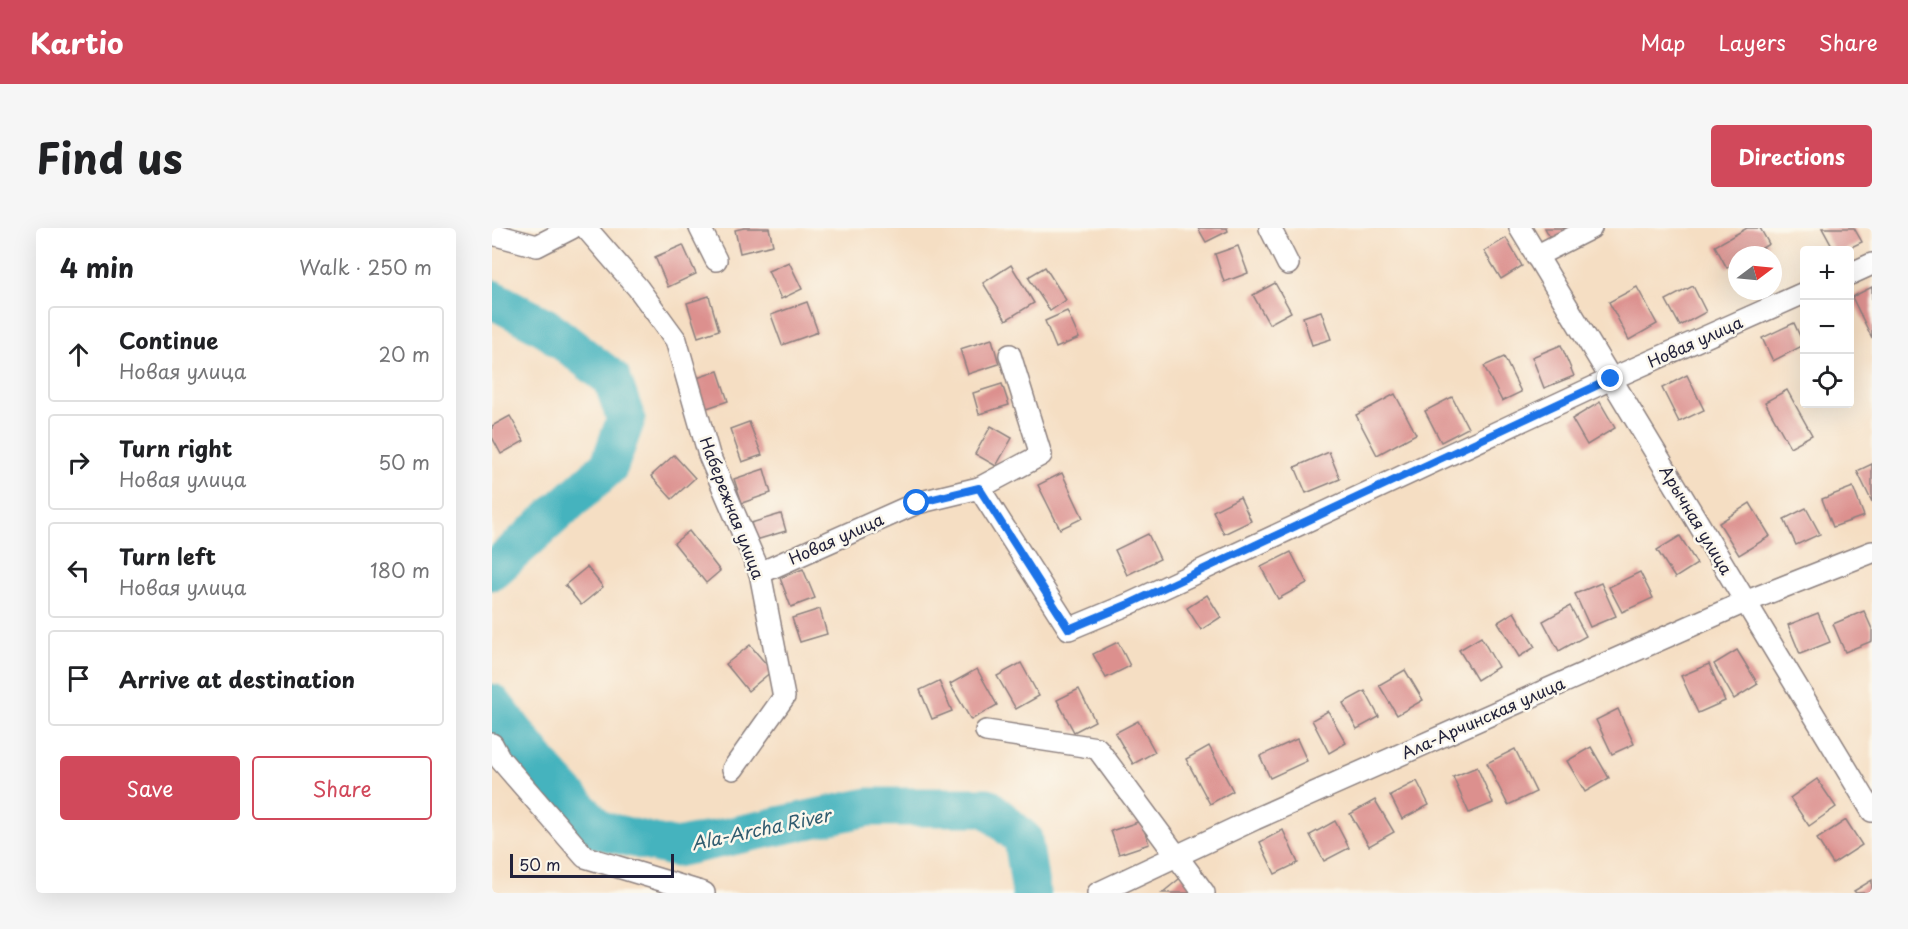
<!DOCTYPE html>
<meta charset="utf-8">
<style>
:root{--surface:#fff;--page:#f6f6f6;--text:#202124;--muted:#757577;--line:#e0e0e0;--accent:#d1495b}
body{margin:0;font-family:"Playpen Sans",sans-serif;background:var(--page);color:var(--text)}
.controls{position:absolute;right:18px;top:18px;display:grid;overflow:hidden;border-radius:6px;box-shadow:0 6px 24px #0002}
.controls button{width:54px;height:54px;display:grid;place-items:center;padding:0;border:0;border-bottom:2px solid var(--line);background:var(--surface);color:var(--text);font:30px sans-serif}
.compass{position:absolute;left:1236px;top:18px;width:54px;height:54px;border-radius:50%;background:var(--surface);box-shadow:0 6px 24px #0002;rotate:74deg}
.scale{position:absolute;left:18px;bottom:15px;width:164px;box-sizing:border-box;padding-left:6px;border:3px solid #22223b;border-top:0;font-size:16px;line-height:21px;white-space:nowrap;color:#22223b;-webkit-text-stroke:4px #fbf7ec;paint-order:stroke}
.stop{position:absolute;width:18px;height:18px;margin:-14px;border:4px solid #1a73e8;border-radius:50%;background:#fff}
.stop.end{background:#1a73e8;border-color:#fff;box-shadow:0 2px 6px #0008}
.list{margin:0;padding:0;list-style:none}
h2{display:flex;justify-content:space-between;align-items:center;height:78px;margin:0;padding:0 24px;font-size:26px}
h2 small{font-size:20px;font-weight:400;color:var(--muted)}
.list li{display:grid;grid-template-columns:39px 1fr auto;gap:18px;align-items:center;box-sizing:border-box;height:96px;margin:0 12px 12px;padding:0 12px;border:2px solid var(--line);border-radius:6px}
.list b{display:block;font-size:22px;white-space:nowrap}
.list p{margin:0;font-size:20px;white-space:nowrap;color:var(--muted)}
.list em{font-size:20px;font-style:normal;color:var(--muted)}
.actions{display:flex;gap:12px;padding:18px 24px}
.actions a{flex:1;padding:14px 0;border:2px solid var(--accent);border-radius:6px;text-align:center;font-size:21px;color:var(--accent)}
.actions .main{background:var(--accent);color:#fff}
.icon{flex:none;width:33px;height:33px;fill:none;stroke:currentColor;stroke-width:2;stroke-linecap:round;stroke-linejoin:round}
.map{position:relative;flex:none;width:1380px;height:665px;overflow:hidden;border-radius:6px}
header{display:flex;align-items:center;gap:36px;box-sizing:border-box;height:84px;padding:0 30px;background:var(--accent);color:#fff}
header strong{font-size:28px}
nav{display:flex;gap:33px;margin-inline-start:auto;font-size:21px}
.intro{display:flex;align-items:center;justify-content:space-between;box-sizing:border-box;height:144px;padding:0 36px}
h1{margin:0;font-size:42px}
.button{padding:15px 27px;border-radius:6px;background:var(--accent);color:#fff;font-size:21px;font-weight:700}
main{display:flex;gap:36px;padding:0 36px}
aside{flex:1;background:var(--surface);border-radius:6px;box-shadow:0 6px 24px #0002}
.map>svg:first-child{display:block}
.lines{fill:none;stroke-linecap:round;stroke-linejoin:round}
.river{stroke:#44b3be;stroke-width:39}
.building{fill:#dc908e}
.minor-casing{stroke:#8c807f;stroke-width:24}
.minor{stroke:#fff;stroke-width:21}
.route{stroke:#1a73e8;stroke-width:8}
.labels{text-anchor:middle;stroke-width:5;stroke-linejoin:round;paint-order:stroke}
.street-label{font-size:16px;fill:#22223b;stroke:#fbf7ec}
.water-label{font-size:18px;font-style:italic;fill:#305c6f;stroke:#fbf7ec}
</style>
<header>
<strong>Kartio</strong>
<nav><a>Map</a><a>Layers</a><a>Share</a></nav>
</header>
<div class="intro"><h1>Find us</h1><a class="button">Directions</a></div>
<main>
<aside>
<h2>4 min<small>Walk · 250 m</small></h2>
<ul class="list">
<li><svg class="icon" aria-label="ahead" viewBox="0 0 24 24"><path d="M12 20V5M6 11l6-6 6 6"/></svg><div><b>Continue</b><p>Новая улица</p></div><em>20 m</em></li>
<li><svg class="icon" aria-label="right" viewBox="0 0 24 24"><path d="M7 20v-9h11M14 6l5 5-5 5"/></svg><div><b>Turn right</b><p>Новая улица</p></div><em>50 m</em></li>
<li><svg class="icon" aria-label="left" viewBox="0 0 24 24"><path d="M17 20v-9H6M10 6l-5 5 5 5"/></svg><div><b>Turn left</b><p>Новая улица</p></div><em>180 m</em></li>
<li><svg class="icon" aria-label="arrive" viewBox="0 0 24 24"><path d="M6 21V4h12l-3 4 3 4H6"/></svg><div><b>Arrive at destination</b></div></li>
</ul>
<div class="actions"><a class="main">Save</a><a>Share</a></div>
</aside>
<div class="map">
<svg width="1380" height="665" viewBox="0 0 1380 665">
<rect width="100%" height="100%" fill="#fbf7ec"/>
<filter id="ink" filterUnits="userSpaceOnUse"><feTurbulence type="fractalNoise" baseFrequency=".0167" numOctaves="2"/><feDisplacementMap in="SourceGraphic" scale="12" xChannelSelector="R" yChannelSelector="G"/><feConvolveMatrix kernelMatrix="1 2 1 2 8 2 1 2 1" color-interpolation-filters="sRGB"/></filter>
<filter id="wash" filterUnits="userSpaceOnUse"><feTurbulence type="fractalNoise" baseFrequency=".008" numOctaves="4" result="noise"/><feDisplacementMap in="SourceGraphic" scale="24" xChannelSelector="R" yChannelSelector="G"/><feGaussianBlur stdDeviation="1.35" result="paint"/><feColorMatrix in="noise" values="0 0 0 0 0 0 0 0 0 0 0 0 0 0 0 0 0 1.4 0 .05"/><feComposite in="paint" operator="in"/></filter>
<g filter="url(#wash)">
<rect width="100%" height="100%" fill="#f5dec3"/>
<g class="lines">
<!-- river -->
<g class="river">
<path d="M 0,71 L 53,99 L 120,151 L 134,191 L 117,238 L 0,343"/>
<path d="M 0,475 L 55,545 L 107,602 L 184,620 L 376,579 L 495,579 L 531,611 L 539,665"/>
</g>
</g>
<g id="blocks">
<!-- building -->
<g class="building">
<path d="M 252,0 L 277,0 L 281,17 L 248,25 L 243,2 Z"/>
<path d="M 706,0 L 735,0 L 736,3 L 714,14 Z"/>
<path d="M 1053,0 L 1085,0 L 1060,13 Z"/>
<path d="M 1255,0 L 1268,0 L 1277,16 L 1258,27 L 1245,27 L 1245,34 L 1235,40 L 1223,18 Z"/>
<path d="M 1330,0 L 1362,0 L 1370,14 L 1353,22 L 1342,22 Z"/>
<path d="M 1014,10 L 1030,38 L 1009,51 L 992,23 Z"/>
<path d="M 191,17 L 204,46 L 176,59 L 163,29 Z"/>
<path d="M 746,18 L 756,45 L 732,54 L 723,26 Z"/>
<path d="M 297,34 L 310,61 L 289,71 L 276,43 Z"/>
<path d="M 519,37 L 542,75 L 514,92 L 491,55 Z"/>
<path d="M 553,39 L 574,72 L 558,83 L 536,49 Z"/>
<path d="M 783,55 L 799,84 L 777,96 L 761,67 Z"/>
<path d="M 1201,58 L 1214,84 L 1188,98 L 1174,72 Z"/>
<path d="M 1145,59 L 1165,96 L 1137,112 L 1117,74 Z"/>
<path d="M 1380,59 L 1380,110 L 1360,69 Z"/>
<path d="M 217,68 L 227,102 L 206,109 L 195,75 Z"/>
<path d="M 315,74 L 326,104 L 290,117 L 279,87 Z"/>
<path d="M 575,83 L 587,110 L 564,120 L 553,93 Z"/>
<path d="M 829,83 L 839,111 L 820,117 L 811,89 Z"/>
<path d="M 1302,95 L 1312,117 L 1281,133 L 1270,110 Z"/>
<path d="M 500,111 L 507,136 L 476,146 L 468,121 Z"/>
<path d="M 1069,117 L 1082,148 L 1052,160 L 1040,129 Z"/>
<path d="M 1012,129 L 1029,164 L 1010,173 L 992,138 Z"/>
<path d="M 226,143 L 236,173 L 209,182 L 199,152 Z"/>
<path d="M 1195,147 L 1212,182 L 1187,194 L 1170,160 Z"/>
<path d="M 510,156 L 517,177 L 487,186 L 481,165 Z"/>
<path d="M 1295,162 L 1320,207 L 1298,219 L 1273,174 Z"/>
<path d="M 903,166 L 924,206 L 885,227 L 864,187 Z"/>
<path d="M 960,169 L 976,200 L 949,214 L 933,183 Z"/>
<path d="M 1108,174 L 1123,200 L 1095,217 L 1080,191 Z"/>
<path d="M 18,188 L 32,213 L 9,226 L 0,209 L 0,198 Z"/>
<path d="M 257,194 L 270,227 L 250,234 L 238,201 Z"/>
<path d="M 499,198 L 520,210 L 504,238 L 483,226 Z"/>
<path d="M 837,224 L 848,251 L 814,265 L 803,239 Z"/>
<path d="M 182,227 L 203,250 L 180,271 L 159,248 Z"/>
<path d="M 1380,236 L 1380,274 L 1365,243 Z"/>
<path d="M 272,241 L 279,265 L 250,275 L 242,251 Z"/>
<path d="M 570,245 L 591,290 L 568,301 L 546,257 Z"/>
<path d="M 1361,259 L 1372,288 L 1341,299 L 1330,271 Z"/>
<path d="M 748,269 L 759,293 L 732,306 L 721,283 Z"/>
<path d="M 1258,275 L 1278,308 L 1247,327 L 1227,295 Z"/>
<path d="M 1314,280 L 1328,306 L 1304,317 L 1292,291 Z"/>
<path d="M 289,286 L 294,303 L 264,312 L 259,295 Z"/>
<path d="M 197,303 L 228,343 L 214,355 L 182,315 Z"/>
<path d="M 656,306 L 668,331 L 635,347 L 623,322 Z"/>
<path d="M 1188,308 L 1205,336 L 1183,350 L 1165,322 Z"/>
<path d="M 799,324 L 815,355 L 786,371 L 769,339 Z"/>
<path d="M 95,339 L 111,359 L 89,377 L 73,357 Z"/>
<path d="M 311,341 L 323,370 L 299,379 L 288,350 Z"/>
<path d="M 1148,344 L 1161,370 L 1130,384 L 1117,359 Z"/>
<path d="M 1109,355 L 1124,388 L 1098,399 L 1083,366 Z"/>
<path d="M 715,367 L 729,389 L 709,402 L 695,380 Z"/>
<path d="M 1078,378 L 1094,408 L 1067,423 L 1051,393 Z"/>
<path d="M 328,381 L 335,406 L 308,414 L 300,390 Z"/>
<path d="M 1372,383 L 1380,401 L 1380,413 L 1353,424 L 1341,396 Z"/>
<path d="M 1022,384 L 1043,419 L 1027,429 L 1006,394 Z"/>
<path d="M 1326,385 L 1338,414 L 1308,426 L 1296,397 Z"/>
<path d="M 989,409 L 1006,439 L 985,452 L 967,422 Z"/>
<path d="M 626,414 L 638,438 L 614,450 L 601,426 Z"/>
<path d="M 258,417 L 280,443 L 256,463 L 234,436 Z"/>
<path d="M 1245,422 L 1266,456 L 1242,471 L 1222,436 Z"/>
<path d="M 529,435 L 547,468 L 524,481 L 505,448 Z"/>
<path d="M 1217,436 L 1233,473 L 1206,485 L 1189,448 Z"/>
<path d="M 485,441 L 505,477 L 479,492 L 458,456 Z"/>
<path d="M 913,442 L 931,472 L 905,487 L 887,457 Z"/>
<path d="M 447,453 L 460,483 L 440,491 L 428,462 Z"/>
<path d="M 587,461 L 603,493 L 582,504 L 565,472 Z"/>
<path d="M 873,463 L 887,489 L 865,501 L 851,475 Z"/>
<path d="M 1126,481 L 1142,516 L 1120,526 L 1104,492 Z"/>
<path d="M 836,483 L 854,515 L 837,525 L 820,492 Z"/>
<path d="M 646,493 L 663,524 L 641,536 L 623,505 Z"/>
<path d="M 805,511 L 815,533 L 778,550 L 768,528 Z"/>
<path d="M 717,518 L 741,563 L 718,576 L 694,531 Z"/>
<path d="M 1099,519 L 1117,550 L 1093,564 L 1075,533 Z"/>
<path d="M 1023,521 L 1044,564 L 1016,577 L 995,535 Z"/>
<path d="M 985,539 L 1001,575 L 977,585 L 961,549 Z"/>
<path d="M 1325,551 L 1344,579 L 1317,598 L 1298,570 Z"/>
<path d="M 925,553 L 937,577 L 910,591 L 898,567 Z"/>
<path d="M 883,572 L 902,604 L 877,618 L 858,586 Z"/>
<path d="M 1354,592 L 1370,617 L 1341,636 L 1325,611 Z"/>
<path d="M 649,593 L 657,616 L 627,626 L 619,603 Z"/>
<path d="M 843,593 L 857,620 L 832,633 L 818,607 Z"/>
<path d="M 791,602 L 806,635 L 783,646 L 768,614 Z"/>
<path d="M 692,647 L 706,665 L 670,665 Z"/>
<path d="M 1380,652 L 1380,665 L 1364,665 L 1362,663 Z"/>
</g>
</g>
</g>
<g filter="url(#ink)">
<use href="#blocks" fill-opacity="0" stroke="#8c807f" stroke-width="1.5"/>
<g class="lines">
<defs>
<g id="minor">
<path d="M 94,0 L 146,60 L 184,112 L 217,227 L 268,345 L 292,469 L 241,541"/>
<path d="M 208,0 L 224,32"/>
<path d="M 778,0 L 796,36"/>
<path d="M 1028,0 L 1380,583"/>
<path d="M 0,6 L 45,18 L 80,0"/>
<path d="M 1044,28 L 1099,0"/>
<path d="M 1358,46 L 1380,36"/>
<path d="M 487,260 L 549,227 L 518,127"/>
<path d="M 268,345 L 425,275 L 487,260 L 577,401 L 637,376 L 1119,151 L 1312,65"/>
<path d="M 494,503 L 605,520 L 712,665"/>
<path d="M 0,516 L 8,531 L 93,629 L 212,665"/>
<path d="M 606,665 L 763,591 L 1253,374 L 1380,324"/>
</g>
</defs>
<!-- minor casing -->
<use href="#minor" class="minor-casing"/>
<!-- minor -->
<use href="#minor" class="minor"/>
</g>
</g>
<g class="lines" filter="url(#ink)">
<!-- route -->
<path class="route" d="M 425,275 L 487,260 L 577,401 L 637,376 L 1119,151"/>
</g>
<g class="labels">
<!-- street labels -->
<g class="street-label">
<text transform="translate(1203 114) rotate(-24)" y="6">Новая улица</text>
<text transform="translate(240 280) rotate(69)" y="6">Набережная улица</text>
<text transform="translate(1204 292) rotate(59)" y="6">Арычная улица</text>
<text transform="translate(344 311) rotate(-24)" y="6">Новая улица</text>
<text transform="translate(991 490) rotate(-24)" y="6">Ала-Арчинская улица</text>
</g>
<!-- water labels -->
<g class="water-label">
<text transform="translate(269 602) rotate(-12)" y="6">Ala-Archa River</text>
</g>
</g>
</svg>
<div class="controls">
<button>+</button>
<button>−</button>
<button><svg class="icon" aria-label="locate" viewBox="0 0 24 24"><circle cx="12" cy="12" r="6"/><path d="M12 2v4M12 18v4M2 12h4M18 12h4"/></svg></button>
</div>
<svg class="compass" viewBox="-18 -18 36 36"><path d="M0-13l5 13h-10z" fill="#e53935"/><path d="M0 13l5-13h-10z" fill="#757577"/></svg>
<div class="scale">50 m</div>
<div class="stop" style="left:425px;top:275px"></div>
<div class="stop end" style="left:1119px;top:151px"></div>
</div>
</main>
